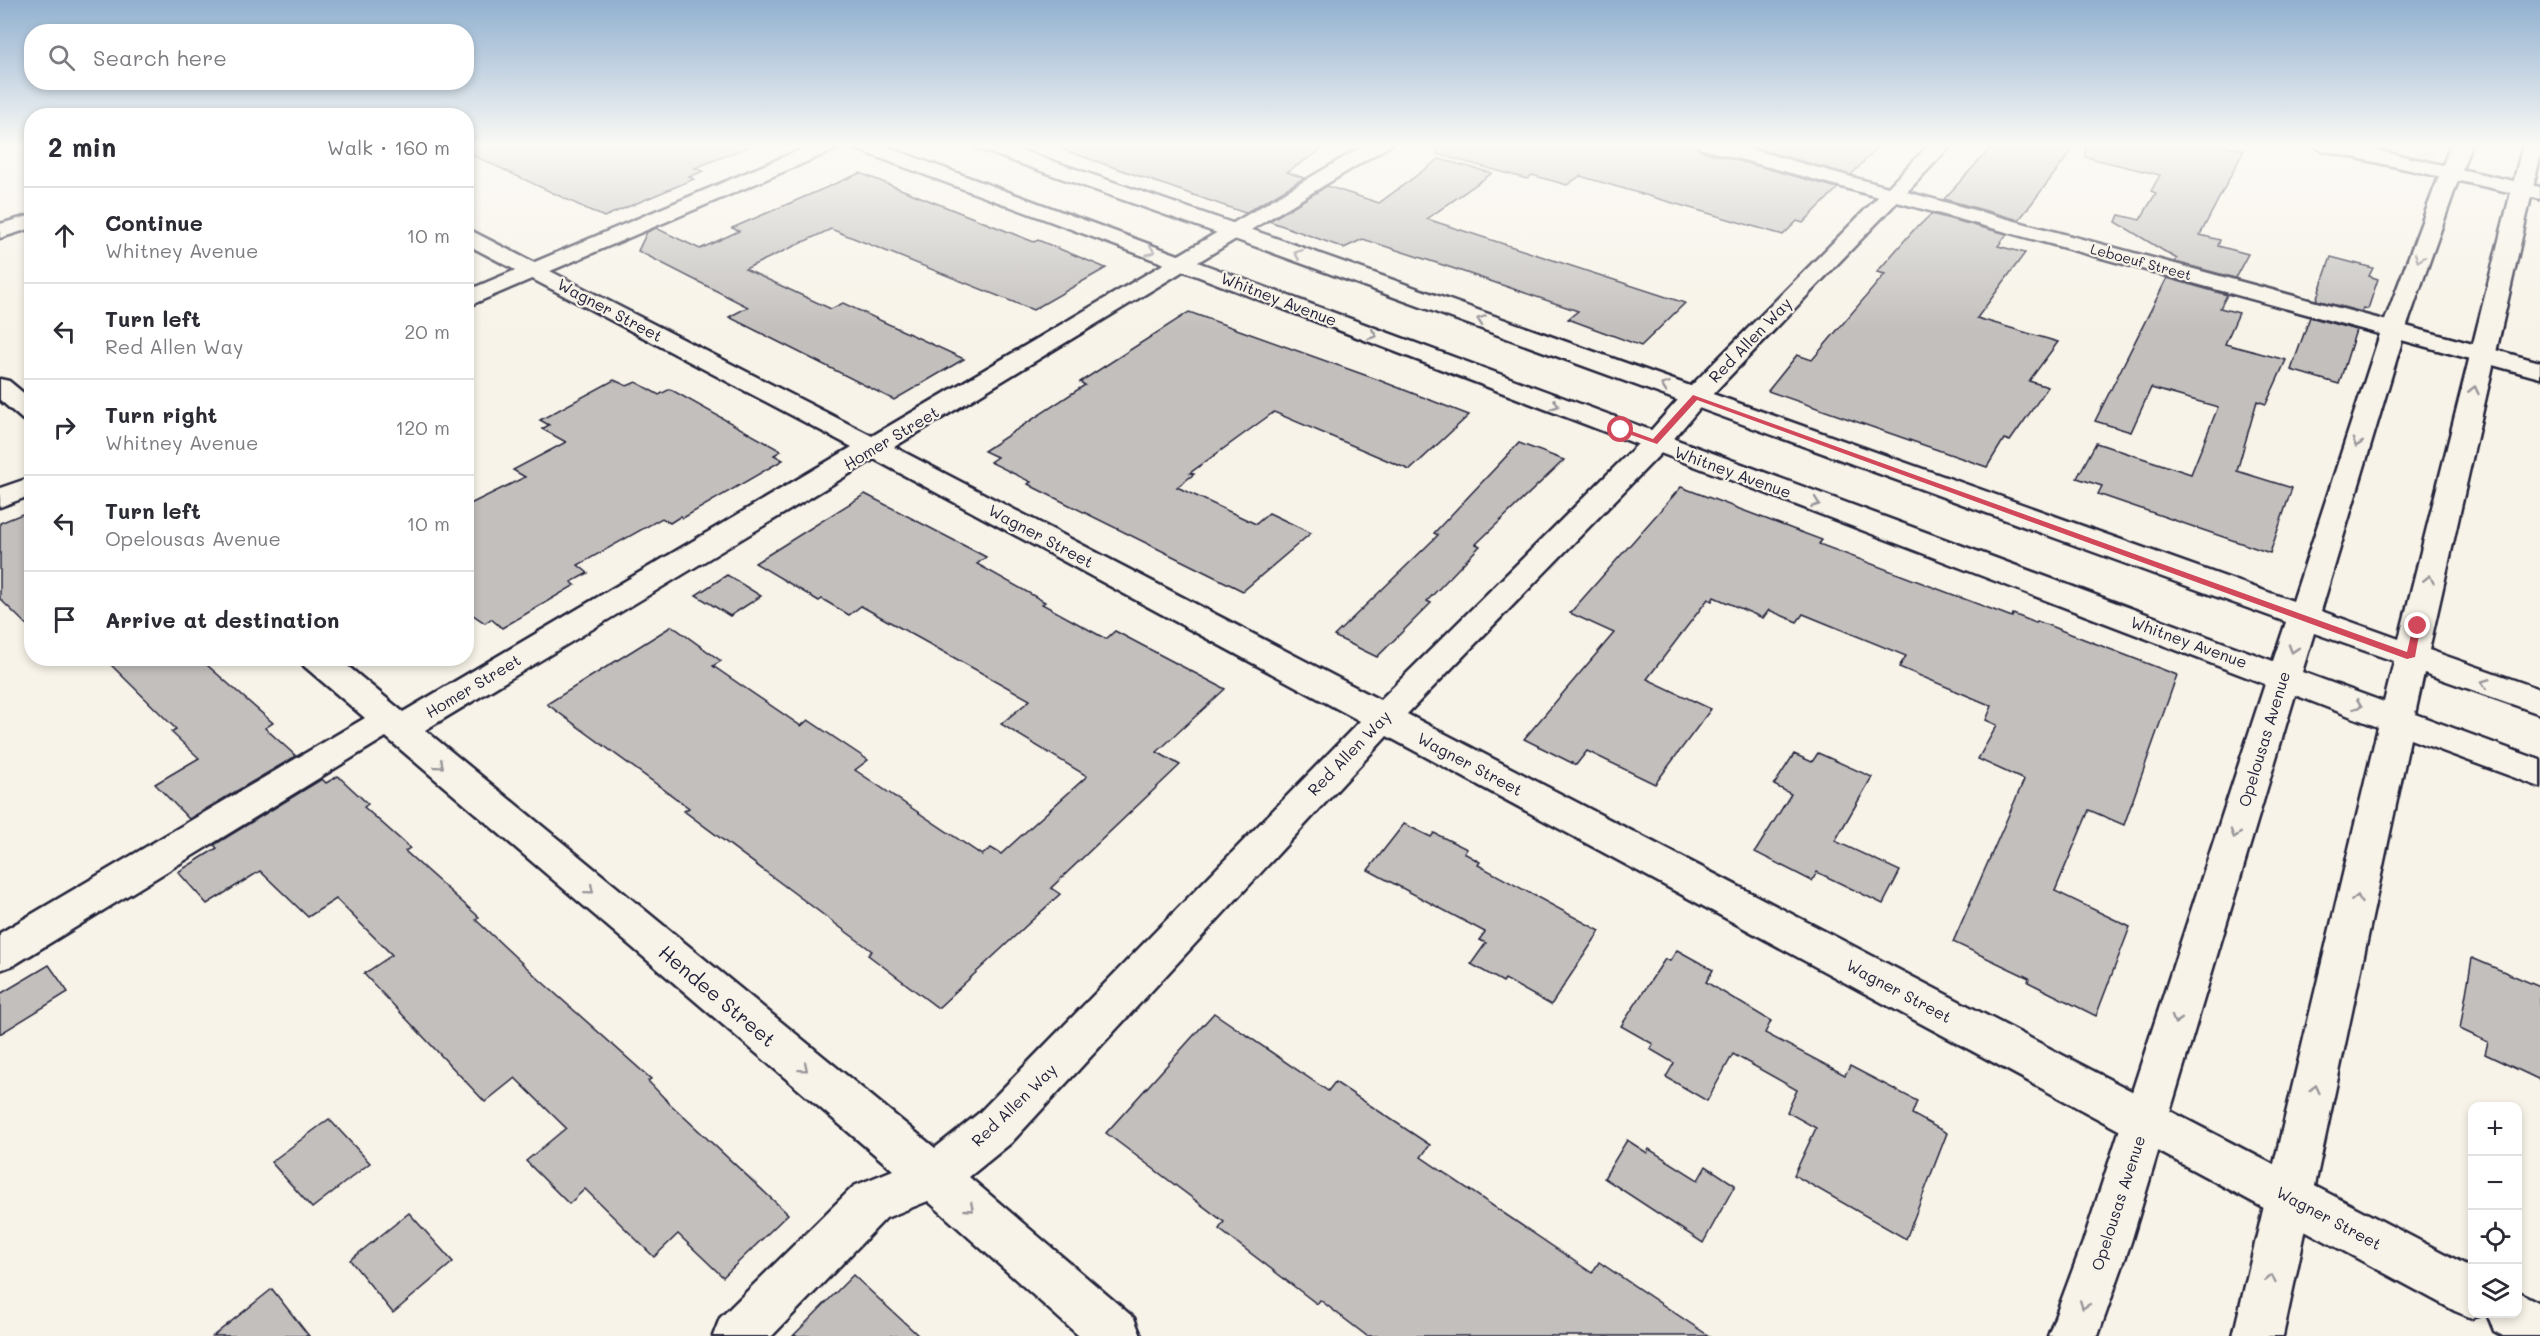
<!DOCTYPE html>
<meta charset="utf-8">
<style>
:root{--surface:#fff;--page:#f2f2f3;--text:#2b2b33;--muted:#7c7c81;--line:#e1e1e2}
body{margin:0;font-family:Mali,sans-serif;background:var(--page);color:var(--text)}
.controls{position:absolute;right:18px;bottom:18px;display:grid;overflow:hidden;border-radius:12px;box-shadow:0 3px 9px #0003}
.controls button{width:54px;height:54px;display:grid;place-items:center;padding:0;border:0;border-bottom:2px solid var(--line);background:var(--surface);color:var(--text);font:30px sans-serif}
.stop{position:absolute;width:18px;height:18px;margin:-14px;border:4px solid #d1495b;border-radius:50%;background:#fff}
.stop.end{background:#d1495b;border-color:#fff;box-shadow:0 2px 6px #0008}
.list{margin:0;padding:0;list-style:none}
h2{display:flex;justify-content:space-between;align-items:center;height:78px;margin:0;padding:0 24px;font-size:26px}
h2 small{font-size:20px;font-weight:400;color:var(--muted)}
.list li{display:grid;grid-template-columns:39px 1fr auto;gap:18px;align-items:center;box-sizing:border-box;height:96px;padding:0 24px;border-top:2px solid var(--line)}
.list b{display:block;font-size:22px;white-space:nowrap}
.list p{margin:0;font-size:20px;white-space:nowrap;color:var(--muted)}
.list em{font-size:20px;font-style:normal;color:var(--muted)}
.icon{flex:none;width:33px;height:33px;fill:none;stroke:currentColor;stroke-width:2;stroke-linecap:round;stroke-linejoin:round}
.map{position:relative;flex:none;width:2540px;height:1336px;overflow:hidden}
.search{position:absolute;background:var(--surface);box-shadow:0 3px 9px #0003;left:24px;top:24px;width:450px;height:66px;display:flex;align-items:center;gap:15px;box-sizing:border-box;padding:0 21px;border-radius:24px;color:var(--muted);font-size:22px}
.panel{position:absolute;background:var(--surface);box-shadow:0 3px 9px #0003;left:24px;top:108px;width:450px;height:558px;border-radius:24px}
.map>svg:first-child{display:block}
.built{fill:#e7e3db}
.building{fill:#c2bfbd;stroke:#22223b;stroke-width:1.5}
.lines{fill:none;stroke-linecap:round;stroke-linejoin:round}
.minor-casing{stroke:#22223b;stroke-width:5}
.tertiary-casing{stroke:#22223b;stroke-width:5}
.secondary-casing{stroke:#22223b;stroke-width:5}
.minor{fill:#f7f3e8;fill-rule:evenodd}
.tertiary{fill:#f7f3e8;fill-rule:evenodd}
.secondary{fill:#f7f3e8;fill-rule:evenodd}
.oneway{stroke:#97959a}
.route{fill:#d1495b}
.labels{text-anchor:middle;stroke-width:4.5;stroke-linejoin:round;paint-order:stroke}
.far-street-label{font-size:14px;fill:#22223b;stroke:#f7f3e8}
.street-label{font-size:16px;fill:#22223b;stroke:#f7f3e8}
.near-street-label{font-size:20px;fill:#22223b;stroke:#f7f3e8}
</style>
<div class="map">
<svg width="2540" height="1336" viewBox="0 0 2540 1336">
<rect width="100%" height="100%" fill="#f7f3e8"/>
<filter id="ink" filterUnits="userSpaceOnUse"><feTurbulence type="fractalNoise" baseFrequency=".0167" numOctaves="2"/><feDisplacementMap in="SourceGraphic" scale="12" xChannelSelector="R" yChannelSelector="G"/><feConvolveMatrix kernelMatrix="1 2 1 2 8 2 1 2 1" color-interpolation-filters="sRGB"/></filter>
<g filter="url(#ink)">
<!-- built -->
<path class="built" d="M 2362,144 L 2438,144 L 2433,160 Z"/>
<!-- building -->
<g class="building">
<path d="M 466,144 L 750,144 L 750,146 L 695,168 L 703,171 L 689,177 L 694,179 L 604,217 L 466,152 Z"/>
<path d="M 1062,144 L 1330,144 L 1287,172 L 1304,178 L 1245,213 L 1061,149 Z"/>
<path d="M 1439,144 L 1695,144 L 1699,150 L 1838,188 L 1803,223 L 1797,221 L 1783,235 L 1580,176 L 1567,185 L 1532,175 L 1527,179 L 1437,154 Z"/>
<path d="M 1741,144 L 1881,144 L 1851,175 Z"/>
<path d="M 1994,144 L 2077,144 L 2019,220 L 1944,199 Z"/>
<path d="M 2086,144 L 2217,144 L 2244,150 L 2200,235 L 2220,240 L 2218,246 L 2248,254 L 2235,278 L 2175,262 L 2177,259 L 2116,222 L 2119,215 L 2140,220 L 2156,193 L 2151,191 L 2160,175 L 2085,157 Z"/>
<path d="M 1439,159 L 1492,173 L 1427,219 L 1685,303 L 1641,346 L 1568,319 L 1578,311 L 1452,268 L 1363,239 L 1344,248 L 1269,221 L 1327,186 L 1379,203 Z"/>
<path d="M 860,173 L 1034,242 L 1038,240 L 1106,268 L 1033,310 L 831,229 L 745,269 L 831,309 L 843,303 L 964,359 L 894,400 L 729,317 L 748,307 L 638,251 L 647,232 L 656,228 L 700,249 L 739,231 L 732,228 Z"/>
<path d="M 1931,214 L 2007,234 L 1998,246 L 2025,253 L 1977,318 L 2058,342 L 2029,381 L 2048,387 L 2010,441 L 2004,439 L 1987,467 L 1768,391 L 1797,355 L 1812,360 L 1885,274 L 1877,272 L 1918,225 L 1920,225 Z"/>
<path d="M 2331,257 L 2373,268 L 2369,276 L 2378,279 L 2368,309 L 2363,308 L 2362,312 L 2316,300 Z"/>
<path d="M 2167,278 L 2227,295 L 2220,308 L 2239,313 L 2225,344 L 2286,360 L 2266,404 L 2257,401 L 2237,471 L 2292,488 L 2270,553 L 2098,494 L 2102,486 L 2077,478 L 2096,443 L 2191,474 L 2218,407 L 2151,388 L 2131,432 L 2095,421 Z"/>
<path d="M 1189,312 L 1376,379 L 1469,415 L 1410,470 L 1274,412 L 1190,473 L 1194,474 L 1177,487 L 1256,524 L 1269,513 L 1311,533 L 1243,591 L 1035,488 L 1028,484 L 1031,482 L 990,462 L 997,457 L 984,451 L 1085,385 L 1080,382 Z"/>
<path d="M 2310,317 L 2356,330 L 2339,384 L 2291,370 Z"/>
<path d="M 614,380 L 627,386 L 636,382 L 659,395 L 670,389 L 781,451 L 774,455 L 783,460 L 683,518 L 681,516 L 670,523 L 662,518 L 578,565 L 588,573 L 571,582 L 575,585 L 502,628 L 491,619 L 485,623 L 466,610 L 466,506 L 525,477 L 513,470 L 566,442 L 542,429 L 549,425 L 540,420 Z"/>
<path d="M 1519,443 L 1564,460 L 1476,544 L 1480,546 L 1427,601 L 1431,603 L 1377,657 L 1334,636 L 1430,543 L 1438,535 L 1434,533 Z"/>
<path d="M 1681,487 L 1822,540 L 1819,544 L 2012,617 L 2013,614 L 2036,623 L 2037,621 L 2177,675 L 2124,825 L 2089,810 L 2055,891 L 2130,927 L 2096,1016 L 2028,982 L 2029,978 L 1953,942 L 2024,780 L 1978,759 L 1997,725 L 1986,720 L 1992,706 L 1899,667 L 1906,656 L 1803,614 L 1797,622 L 1769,610 L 1763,618 L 1714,597 L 1712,601 L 1708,599 L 1647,679 L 1711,709 L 1655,784 L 1587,751 L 1576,765 L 1524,739 L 1614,633 L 1570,613 Z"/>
<path d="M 865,494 L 986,557 L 977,564 L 1045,602 L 1042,604 L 1106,639 L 1115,631 L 1225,689 L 1157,752 L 1180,765 L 1051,888 L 1060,894 L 938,1008 L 868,955 L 872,951 L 684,811 L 689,808 L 547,704 L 672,626 L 721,661 L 713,666 L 801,726 L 808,720 L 868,760 L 855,770 L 982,855 L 991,848 L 1001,854 L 1087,776 L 1001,724 L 1030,700 L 861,606 L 849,615 L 822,599 L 819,601 L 755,563 Z"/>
<path d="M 32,510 L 32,630 L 0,599 L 0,523 Z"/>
<path d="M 727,575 L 761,596 L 730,616 L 696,595 Z"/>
<path d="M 104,658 L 199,658 L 273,723 L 265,728 L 296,756 L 189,819 L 155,784 L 199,758 L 171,732 L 176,729 Z"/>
<path d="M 1818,753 L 1872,777 L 1835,841 L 1900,871 L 1883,904 L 1817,872 L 1812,881 L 1755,852 L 1791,794 L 1774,785 L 1794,754 L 1812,762 Z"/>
<path d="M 338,776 L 368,804 L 364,807 L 410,848 L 405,851 L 479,917 L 476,920 L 540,980 L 651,1079 L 648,1081 L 668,1102 L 788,1214 L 723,1277 L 678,1234 L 654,1257 L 585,1189 L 569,1204 L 526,1161 L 566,1128 L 515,1078 L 485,1102 L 364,974 L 392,955 L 336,899 L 308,917 L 260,871 L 207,904 L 178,872 L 217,848 L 214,845 L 322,779 L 326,783 Z"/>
<path d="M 1404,824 L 1431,837 L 1434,833 L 1467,849 L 1464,853 L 1480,862 L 1478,865 L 1600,931 L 1551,1005 L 1505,979 L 1503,982 L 1471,964 L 1486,943 L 1479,940 L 1485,932 L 1368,870 Z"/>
<path d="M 1677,950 L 1713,970 L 1706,982 L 1771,1021 L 1765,1033 L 1845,1075 L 1850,1066 L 1917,1101 L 1912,1114 L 1947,1133 L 1906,1239 L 1794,1175 L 1816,1128 L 1787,1112 L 1797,1090 L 1733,1054 L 1707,1101 L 1666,1077 L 1674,1063 L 1650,1049 L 1653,1044 L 1621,1026 L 1665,959 L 1670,961 Z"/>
<path d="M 2472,958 L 2540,987 L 2540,1080 L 2485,1054 L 2488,1042 L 2460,1029 Z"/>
<path d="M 49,965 L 68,992 L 0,1034 L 0,994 Z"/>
<path d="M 1214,1013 L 1328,1091 L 1335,1082 L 1430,1145 L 1421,1157 L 1592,1273 L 1599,1262 L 1709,1336 L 1367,1336 L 1320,1300 L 1317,1304 L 1219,1229 L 1224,1222 L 1106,1133 Z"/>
<path d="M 329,1119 L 370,1163 L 312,1208 L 271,1162 Z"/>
<path d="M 1627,1140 L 1647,1153 L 1649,1149 L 1698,1180 L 1706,1166 L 1735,1185 L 1703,1243 L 1604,1178 Z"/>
<path d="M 409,1213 L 453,1262 L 393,1313 L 350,1260 Z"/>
<path d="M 853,1275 L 919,1336 L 793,1336 Z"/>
<path d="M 272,1289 L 309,1336 L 213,1336 Z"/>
</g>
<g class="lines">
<defs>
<g id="minor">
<path d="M 1367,144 L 1392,144 L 894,447 L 1380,700 L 1645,437 L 1686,391 L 1878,197 L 1700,148 L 1697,144 L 1731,144 L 1888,187 L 1930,144 L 1952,144 L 1907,192 L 2540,362 L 2540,378 L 1897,202 L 1704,403 L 1665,449 L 1407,714 L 2472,1268 L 2472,1314 L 2484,1314 L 2472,1318 L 2455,1311 L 1387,736 L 1011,1143 L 969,1177 L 1134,1318 L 1141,1336 L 1079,1336 L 928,1201 L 886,1218 L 772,1336 L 713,1336 L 720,1318 L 854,1186 L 893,1170 L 386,737 L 14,965 L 0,970 L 0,933 L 365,718 L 304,666 L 300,658 L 338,658 L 403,712 L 852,447 L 466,244 L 466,228 L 872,436 ZM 874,459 L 1360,721 L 979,1113 L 935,1148 L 425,730 Z"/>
<path d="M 2311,144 L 2349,144 L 2540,187 L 2540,199 L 2321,150 Z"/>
<path d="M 32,215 L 32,228 L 0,238 L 0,224 Z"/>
<path d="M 0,379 L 9,381 L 32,400 L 32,422 L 23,420 L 0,400 Z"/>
<path d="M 2518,1292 L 2540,1303 L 2540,1336 L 2503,1336 L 2494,1331 L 2487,1314 L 2518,1314 Z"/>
</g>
<path id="tertiary" d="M 850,144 L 879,144 L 2273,661 L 2286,622 L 1254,246 L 976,148 L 973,144 L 1003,144 L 1270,236 L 2293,601 L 2381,331 L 2451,144 L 2471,144 L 2405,331 L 2321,611 L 2399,639 L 2523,144 L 2540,144 L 2540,157 L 2429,650 L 2540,689 L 2540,714 L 2424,673 L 2415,714 L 2540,760 L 2540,787 L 2410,739 L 2283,1336 L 2233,1336 L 2378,727 L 2295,695 L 2131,1242 L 2098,1336 L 2048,1336 L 2083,1242 L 2265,684 L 1176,268 L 853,148 ZM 2314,633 L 2394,661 L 2384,702 L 2302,672 Z"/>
<g id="secondary">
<path d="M 814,144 L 842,144 L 839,148 L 466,307 L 466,291 Z"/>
<path d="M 32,477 L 32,495 L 0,507 L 0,488 Z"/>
</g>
</defs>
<!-- minor casing -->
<use href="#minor" class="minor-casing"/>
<!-- tertiary casing -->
<use href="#tertiary" class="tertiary-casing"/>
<!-- secondary casing -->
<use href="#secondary" class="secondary-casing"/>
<!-- minor -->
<use href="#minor" class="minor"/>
<!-- tertiary -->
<use href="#tertiary" class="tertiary"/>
<!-- secondary -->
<use href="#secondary" class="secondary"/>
</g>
<!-- one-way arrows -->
<defs><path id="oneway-chevron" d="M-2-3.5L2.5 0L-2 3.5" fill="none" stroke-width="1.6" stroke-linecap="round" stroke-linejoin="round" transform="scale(1.5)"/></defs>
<g class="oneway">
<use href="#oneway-chevron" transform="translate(1151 251) rotate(20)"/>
<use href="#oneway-chevron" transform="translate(1298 254) rotate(-160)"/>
<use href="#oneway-chevron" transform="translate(2419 258) rotate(110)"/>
<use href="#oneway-chevron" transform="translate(1481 320) rotate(-160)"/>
<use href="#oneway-chevron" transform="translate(1373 335) rotate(21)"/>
<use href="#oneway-chevron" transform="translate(1665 386) rotate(-160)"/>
<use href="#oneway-chevron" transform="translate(2474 390) rotate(-77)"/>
<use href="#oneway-chevron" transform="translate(1555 405) rotate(21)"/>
<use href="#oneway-chevron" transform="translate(2357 443) rotate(107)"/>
<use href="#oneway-chevron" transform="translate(1816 503) rotate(20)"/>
<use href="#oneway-chevron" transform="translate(2429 579) rotate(-77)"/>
<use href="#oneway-chevron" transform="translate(2293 649) rotate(108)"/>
<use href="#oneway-chevron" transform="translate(2485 683) rotate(-160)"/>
<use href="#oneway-chevron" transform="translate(2358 705) rotate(20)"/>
<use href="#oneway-chevron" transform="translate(440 765) rotate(40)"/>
<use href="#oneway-chevron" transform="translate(2235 834) rotate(107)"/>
<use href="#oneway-chevron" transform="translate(590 890) rotate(40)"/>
<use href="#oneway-chevron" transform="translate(2357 899) rotate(-77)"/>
<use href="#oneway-chevron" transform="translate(2176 1020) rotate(107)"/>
<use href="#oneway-chevron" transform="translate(804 1068) rotate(40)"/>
<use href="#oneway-chevron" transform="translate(2315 1089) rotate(-77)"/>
<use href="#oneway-chevron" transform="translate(970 1208) rotate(41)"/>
<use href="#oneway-chevron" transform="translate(2271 1279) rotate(-77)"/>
<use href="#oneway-chevron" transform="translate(2084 1305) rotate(110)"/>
</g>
</g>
<!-- sky -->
<linearGradient id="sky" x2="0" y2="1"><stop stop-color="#91b0d0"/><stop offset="0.44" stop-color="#fbfaf5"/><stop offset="1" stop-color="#fbfaf5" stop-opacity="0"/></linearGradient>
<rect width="2540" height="331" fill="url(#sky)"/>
<!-- route -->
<path class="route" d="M 1693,395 L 2407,652 L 2413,626 L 2421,624 L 2415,657 L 2407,659 L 1697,400 L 1657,444 L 1617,430 L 1623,428 L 1653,439 Z"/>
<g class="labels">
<!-- far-street labels -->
<g class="far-street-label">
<text transform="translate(2141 262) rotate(15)" y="5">Leboeuf Street</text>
</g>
<!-- street labels -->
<g class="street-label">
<text transform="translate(1279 299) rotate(21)" y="6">Whitney Avenue</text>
<text transform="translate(610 310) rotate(28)" y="6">Wagner Street</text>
<text transform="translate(1750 340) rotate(-46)" y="6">Red Allen Way</text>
<text transform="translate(891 438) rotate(-31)" y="6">Homer Street</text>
<text transform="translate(1733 472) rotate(20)" y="6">Whitney Avenue</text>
<text transform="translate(1041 536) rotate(28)" y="6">Wagner Street</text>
<text transform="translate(2189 642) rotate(20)" y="6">Whitney Avenue</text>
<text transform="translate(473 686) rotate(-31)" y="6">Homer Street</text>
<text transform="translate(2264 739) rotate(-73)" y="6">Opelousas Avenue</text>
<text transform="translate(1349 753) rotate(-46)" y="6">Red Allen Way</text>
<text transform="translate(1470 764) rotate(28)" y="6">Wagner Street</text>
<text transform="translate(1899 991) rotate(28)" y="6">Wagner Street</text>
<text transform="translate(1014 1105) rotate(-44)" y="6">Red Allen Way</text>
<text transform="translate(2118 1203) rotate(-72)" y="6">Opelousas Avenue</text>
<text transform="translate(2329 1218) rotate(28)" y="6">Wagner Street</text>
</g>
<!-- near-street labels -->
<g class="near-street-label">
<text transform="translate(717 996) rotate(40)" y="7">Hendee Street</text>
</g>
</g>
</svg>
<div class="controls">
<button>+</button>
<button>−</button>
<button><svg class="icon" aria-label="locate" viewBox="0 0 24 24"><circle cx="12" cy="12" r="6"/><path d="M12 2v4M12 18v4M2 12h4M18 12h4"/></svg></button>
<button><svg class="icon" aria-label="layers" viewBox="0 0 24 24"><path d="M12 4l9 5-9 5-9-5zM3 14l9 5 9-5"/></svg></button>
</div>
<div class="stop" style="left:1621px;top:430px"></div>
<div class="stop end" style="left:2418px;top:626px"></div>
<div class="search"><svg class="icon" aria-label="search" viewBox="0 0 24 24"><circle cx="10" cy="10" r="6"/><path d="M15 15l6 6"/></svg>Search here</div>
<section class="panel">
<h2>2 min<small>Walk · 160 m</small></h2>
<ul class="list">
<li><svg class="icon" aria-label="ahead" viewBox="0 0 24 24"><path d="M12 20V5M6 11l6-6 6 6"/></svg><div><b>Continue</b><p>Whitney Avenue</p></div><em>10 m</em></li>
<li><svg class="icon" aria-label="left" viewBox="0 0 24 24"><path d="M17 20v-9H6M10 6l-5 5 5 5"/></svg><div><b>Turn left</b><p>Red Allen Way</p></div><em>20 m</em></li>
<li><svg class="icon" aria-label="right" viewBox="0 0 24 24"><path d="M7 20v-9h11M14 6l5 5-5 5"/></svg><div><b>Turn right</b><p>Whitney Avenue</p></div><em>120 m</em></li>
<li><svg class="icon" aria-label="left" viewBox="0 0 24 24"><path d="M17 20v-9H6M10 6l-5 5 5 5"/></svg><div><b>Turn left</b><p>Opelousas Avenue</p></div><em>10 m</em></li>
<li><svg class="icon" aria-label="arrive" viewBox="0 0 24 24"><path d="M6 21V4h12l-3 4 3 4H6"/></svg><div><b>Arrive at destination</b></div></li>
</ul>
</section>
</div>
